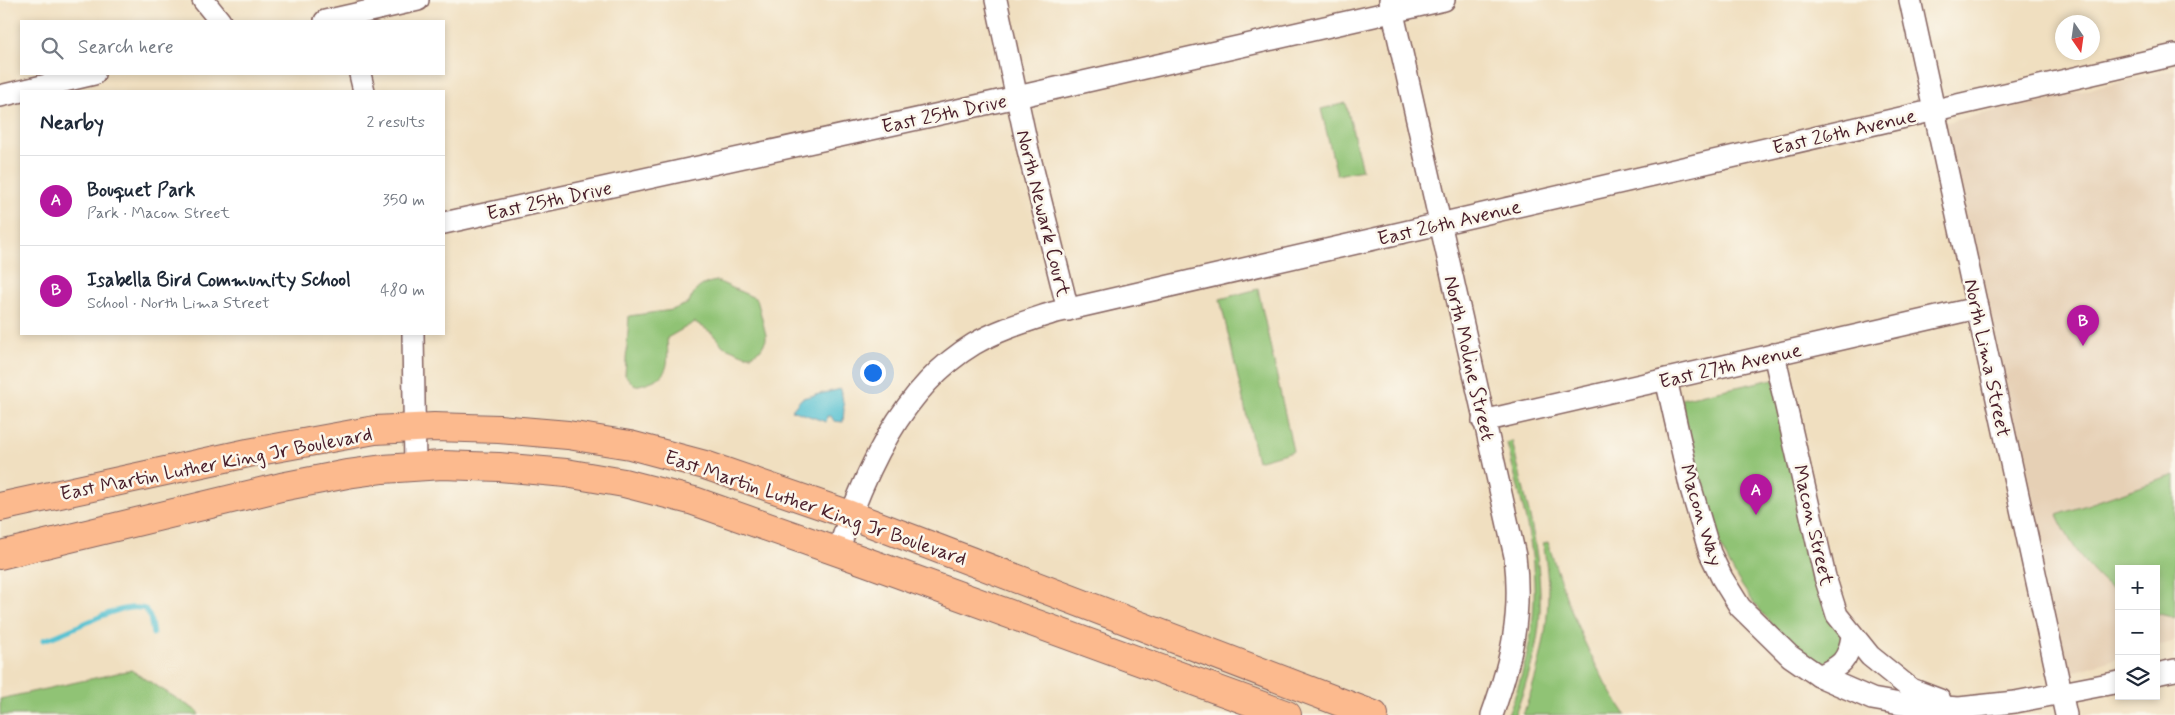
<!DOCTYPE html>
<meta charset="utf-8">
<style>
:root{--surface:#fff;--page:#f2f2f3;--text:#1f2937;--muted:#747a83;--line:#e0e1e3;--accent:#b5179e}
body{margin:0;font-family:Mynerve,sans-serif;background:var(--page);color:var(--text)}
.controls{position:absolute;right:15px;bottom:15px;display:grid;overflow:hidden;border-radius:0px;box-shadow:0 2px 8px #0003}
.controls button{width:45px;height:45px;display:grid;place-items:center;padding:0;border:0;border-bottom:1px solid var(--line);background:var(--surface);color:var(--text);font:25px sans-serif}
.compass{position:absolute;left:2055px;top:15px;width:45px;height:45px;border-radius:50%;background:var(--surface);box-shadow:0 2px 8px #0003;rotate:167deg}
.you{position:absolute;left:872px;top:372px;width:18px;height:18px;margin:-12px;border:4px solid #fff;border-radius:50%;background:#1a73e8;box-shadow:0 0 0 8px #1a73e833}
.badge{display:grid;place-items:center;width:32px;height:32px;border-radius:50%;background:var(--accent);color:#fff;font-size:16px;font-weight:700}
.pin{position:absolute;translate:-50% -41px;filter:drop-shadow(0 1px 2px #0008)}
.pin::after{content:'';position:absolute;top:26px;width:18px;height:15px;background:inherit;clip-path:polygon(0 0,100% 0,50% 100%)}
.list{margin:0;padding:0;list-style:none}
h2{display:flex;justify-content:space-between;align-items:center;height:65px;margin:0;padding:0 20px;font-size:21px}
h2 small{font-size:16px;font-weight:400;color:var(--muted)}
.list li{display:grid;grid-template-columns:32px 1fr auto;gap:15px;align-items:center;box-sizing:border-box;height:90px;padding:0 20px;border-top:1px solid var(--line)}
.list b{display:block;font-size:19px;white-space:nowrap}
.list p{margin:0;font-size:16px;white-space:nowrap;color:var(--muted)}
.list em{font-size:16px;font-style:normal;color:var(--muted)}
.icon{flex:none;width:28px;height:28px;fill:none;stroke:currentColor;stroke-width:2;stroke-linecap:round;stroke-linejoin:round}
.map{position:relative;flex:none;width:2175px;height:715px;overflow:hidden}
.search{position:absolute;background:var(--surface);box-shadow:0 2px 8px #0003;left:20px;top:20px;width:425px;height:55px;display:flex;align-items:center;gap:12px;box-sizing:border-box;padding:0 18px;border-radius:0px;color:var(--muted);font-size:19px}
.panel{position:absolute;background:var(--surface);box-shadow:0 2px 8px #0003;left:20px;top:90px;width:425px;height:245px;border-radius:0px}
.map>svg:first-child{display:block}
.built{fill:#e6d0b5}
.green{fill:#90c375;stroke:#6d7150}
.water{fill:#56c1d1;stroke:#50707e}
.lines{fill:none;stroke-linecap:round;stroke-linejoin:round}
.stream{stroke:#56c1d1;stroke-width:5}
.minor-casing{stroke:#84625f;stroke-width:24}
.major-casing{stroke:#84625f;stroke-width:30}
.minor{stroke:#fff;stroke-width:21}
.major{stroke:#fcba8e;stroke-width:28}
.labels{text-anchor:middle;stroke-width:5;stroke-linejoin:round;paint-order:stroke}
.street-label{font-size:20px;fill:#4a1f2b;stroke:#fbf7ec}
</style>
<div class="map">
<svg width="2175" height="715" viewBox="0 0 2175 715">
<rect width="100%" height="100%" fill="#fbf7ec"/>
<filter id="ink" filterUnits="userSpaceOnUse"><feTurbulence type="fractalNoise" baseFrequency=".02" numOctaves="2"/><feDisplacementMap in="SourceGraphic" scale="10" xChannelSelector="R" yChannelSelector="G"/><feConvolveMatrix kernelMatrix="1 2 1 2 8 2 1 2 1" color-interpolation-filters="sRGB"/></filter>
<filter id="wash" filterUnits="userSpaceOnUse"><feTurbulence type="fractalNoise" baseFrequency=".0096" numOctaves="4" result="noise"/><feDisplacementMap in="SourceGraphic" scale="20" xChannelSelector="R" yChannelSelector="G"/><feGaussianBlur stdDeviation="1.12" result="paint"/><feColorMatrix in="noise" values="0 0 0 0 0 0 0 0 0 0 0 0 0 0 0 0 0 1.4 0 .05"/><feComposite in="paint" operator="in"/></filter>
<g filter="url(#wash)">
<rect width="100%" height="100%" fill="#f0dfc0"/>
<!-- built -->
<path class="built" d="M 2175,70 L 2175,641 L 2156,646 L 2156,569 L 2119,569 L 2119,658 L 2065,674 L 1939,124 Z"/>
<!-- green -->
<g class="green">
<path d="M 1346,103 L 1362,170 L 1337,175 L 1321,109 Z"/>
<path d="M 717,281 L 757,299 L 766,335 L 766,340 L 761,349 L 752,355 L 745,355 L 723,346 L 712,333 L 695,322 L 667,338 C 669,371 669,378 635,386 L 625,375 L 629,316 L 672,310 L 689,303 C 694,289 702,283 717,281 Z"/>
<path d="M 1258,289 L 1293,451 L 1257,461 L 1220,299 Z"/>
<path d="M 1773,379 L 1842,640 L 1843,649 L 1825,663 C 1810,661 1795,646 1784,636 C 1710,565 1703,494 1681,399 Z"/>
<path d="M 1512,441 C 1525,497 1542,553 1540,611 C 1539,647 1527,682 1515,715 L 1508,715 C 1525,671 1536,628 1534,581 C 1533,535 1517,488 1507,443 Z"/>
<path d="M 2175,475 L 2175,618 L 2156,613 L 2156,569 L 2119,569 L 2119,594 C 2090,574 2072,547 2057,515 Z"/>
<path d="M 1548,542 C 1567,605 1588,660 1626,715 L 1523,715 C 1544,657 1555,604 1543,543 Z"/>
<path d="M 131,670 L 197,711 L 199,715 L 0,715 L 0,699 Z"/>
</g>
<!-- water -->
<path class="water" d="M 841,389 L 844,409 L 843,422 L 834,421 L 831,416 L 827,416 L 826,422 L 792,410 L 802,398 Z"/>
<g class="lines">
<!-- stream -->
<path class="stream" d="M 43,640 C 72,633 117,601 145,609 L 150,617 L 153,634"/>
</g>
</g>
<g filter="url(#ink)">
<g class="lines">
<defs>
<g id="minor">
<path d="M 203,0 L 220,21"/>
<path d="M 996,0 L 1028,150 L 1068,310"/>
<path d="M 1390,0 L 1515,556 C 1522,615 1512,659 1492,715"/>
<path d="M 1910,0 L 2066,715"/>
<path d="M 325,21 L 418,0"/>
<path d="M 360,74 L 364,91"/>
<path d="M 0,96 L 94,74"/>
<path d="M 444,223 L 1017,97 L 1444,0"/>
<path d="M 413,334 L 415,466"/>
<path d="M 1774,354 L 1825,577 L 1837,615 L 1870,656 L 1911,689 L 1940,700"/>
<path d="M 1666,379 L 1690,485 L 1710,553 L 1722,578 L 1740,607 L 1790,656 L 1819,676 L 1872,699 L 1900,704 L 1959,708 L 2015,702 L 2119,682"/>
<path d="M 1483,421 L 1977,308"/>
<path d="M 838,551 C 864,474 901,388 974,344 C 998,330 1025,322 1052,313 L 2175,55"/>
<path d="M 2156,674 L 2175,670"/>
<path d="M 1819,676 C 1841,666 1848,661 1852,637"/>
</g>
<g id="major">
<path d="M 0,507 L 248,453 L 375,430 L 434,427 L 499,429 L 568,435 L 630,445 L 705,465 L 850,515 L 1374,715"/>
<path d="M 0,555 L 281,487 L 347,474 L 383,469 L 442,465 L 499,467 L 566,473 L 624,483 L 694,501 L 864,561 L 1287,715"/>
</g>
</defs>
<!-- minor casing -->
<use href="#minor" class="minor-casing"/>
<!-- major casing -->
<use href="#major" class="major-casing"/>
<!-- minor -->
<use href="#minor" class="minor"/>
<!-- major -->
<use href="#major" class="major"/>
</g>
</g>
<g class="labels">
<!-- street labels -->
<g class="street-label">
<text transform="translate(944 113) rotate(-12)" y="7">East 25th Drive</text>
<text transform="translate(1844 131) rotate(-13)" y="7">East 26th Avenue</text>
<text transform="translate(549 200) rotate(-12)" y="7">East 25th Drive</text>
<text transform="translate(1044 213) rotate(76)" y="7">North Newark Court</text>
<text transform="translate(1449 222) rotate(-13)" y="7">East 26th Avenue</text>
<text transform="translate(1470 358) rotate(77)" y="7">North Moline Street</text>
<text transform="translate(1988 358) rotate(78)" y="7">North Lima Street</text>
<text transform="translate(1730 365) rotate(-13)" y="7">East 27th Avenue</text>
<text transform="translate(216 463) rotate(-11)" y="7">East Martin Luther King Jr Boulevard</text>
<text transform="translate(816 507) rotate(19)" y="7">East Martin Luther King Jr Boulevard</text>
<text transform="translate(1702 515) rotate(73)" y="7">Macon Way</text>
<text transform="translate(1814 525) rotate(77)" y="7">Macon Street</text>
</g>
</g>
</svg>
<div class="controls">
<button>+</button>
<button>−</button>
<button><svg class="icon" aria-label="layers" viewBox="0 0 24 24"><path d="M12 4l9 5-9 5-9-5zM3 14l9 5 9-5"/></svg></button>
</div>
<svg class="compass" viewBox="-18 -18 36 36"><path d="M0-13l5 13h-10z" fill="#e53935"/><path d="M0 13l5-13h-10z" fill="#747a83"/></svg>
<div class="you"></div>
<div class="pin badge" style="left:1756px;top:515px">A</div>
<div class="pin badge" style="left:2083px;top:346px">B</div>
<div class="search"><svg class="icon" aria-label="search" viewBox="0 0 24 24"><circle cx="10" cy="10" r="6"/><path d="M15 15l6 6"/></svg>Search here</div>
<section class="panel">
<h2>Nearby<small>2 results</small></h2>
<ul class="list">
<li><span class="badge">A</span><div><b>Bouquet Park</b><p>Park · Macon Street</p></div><em>350 m</em></li>
<li><span class="badge">B</span><div><b>Isabella Bird Community School</b><p>School · North Lima Street</p></div><em>480 m</em></li>
</ul>
</section>
</div>
